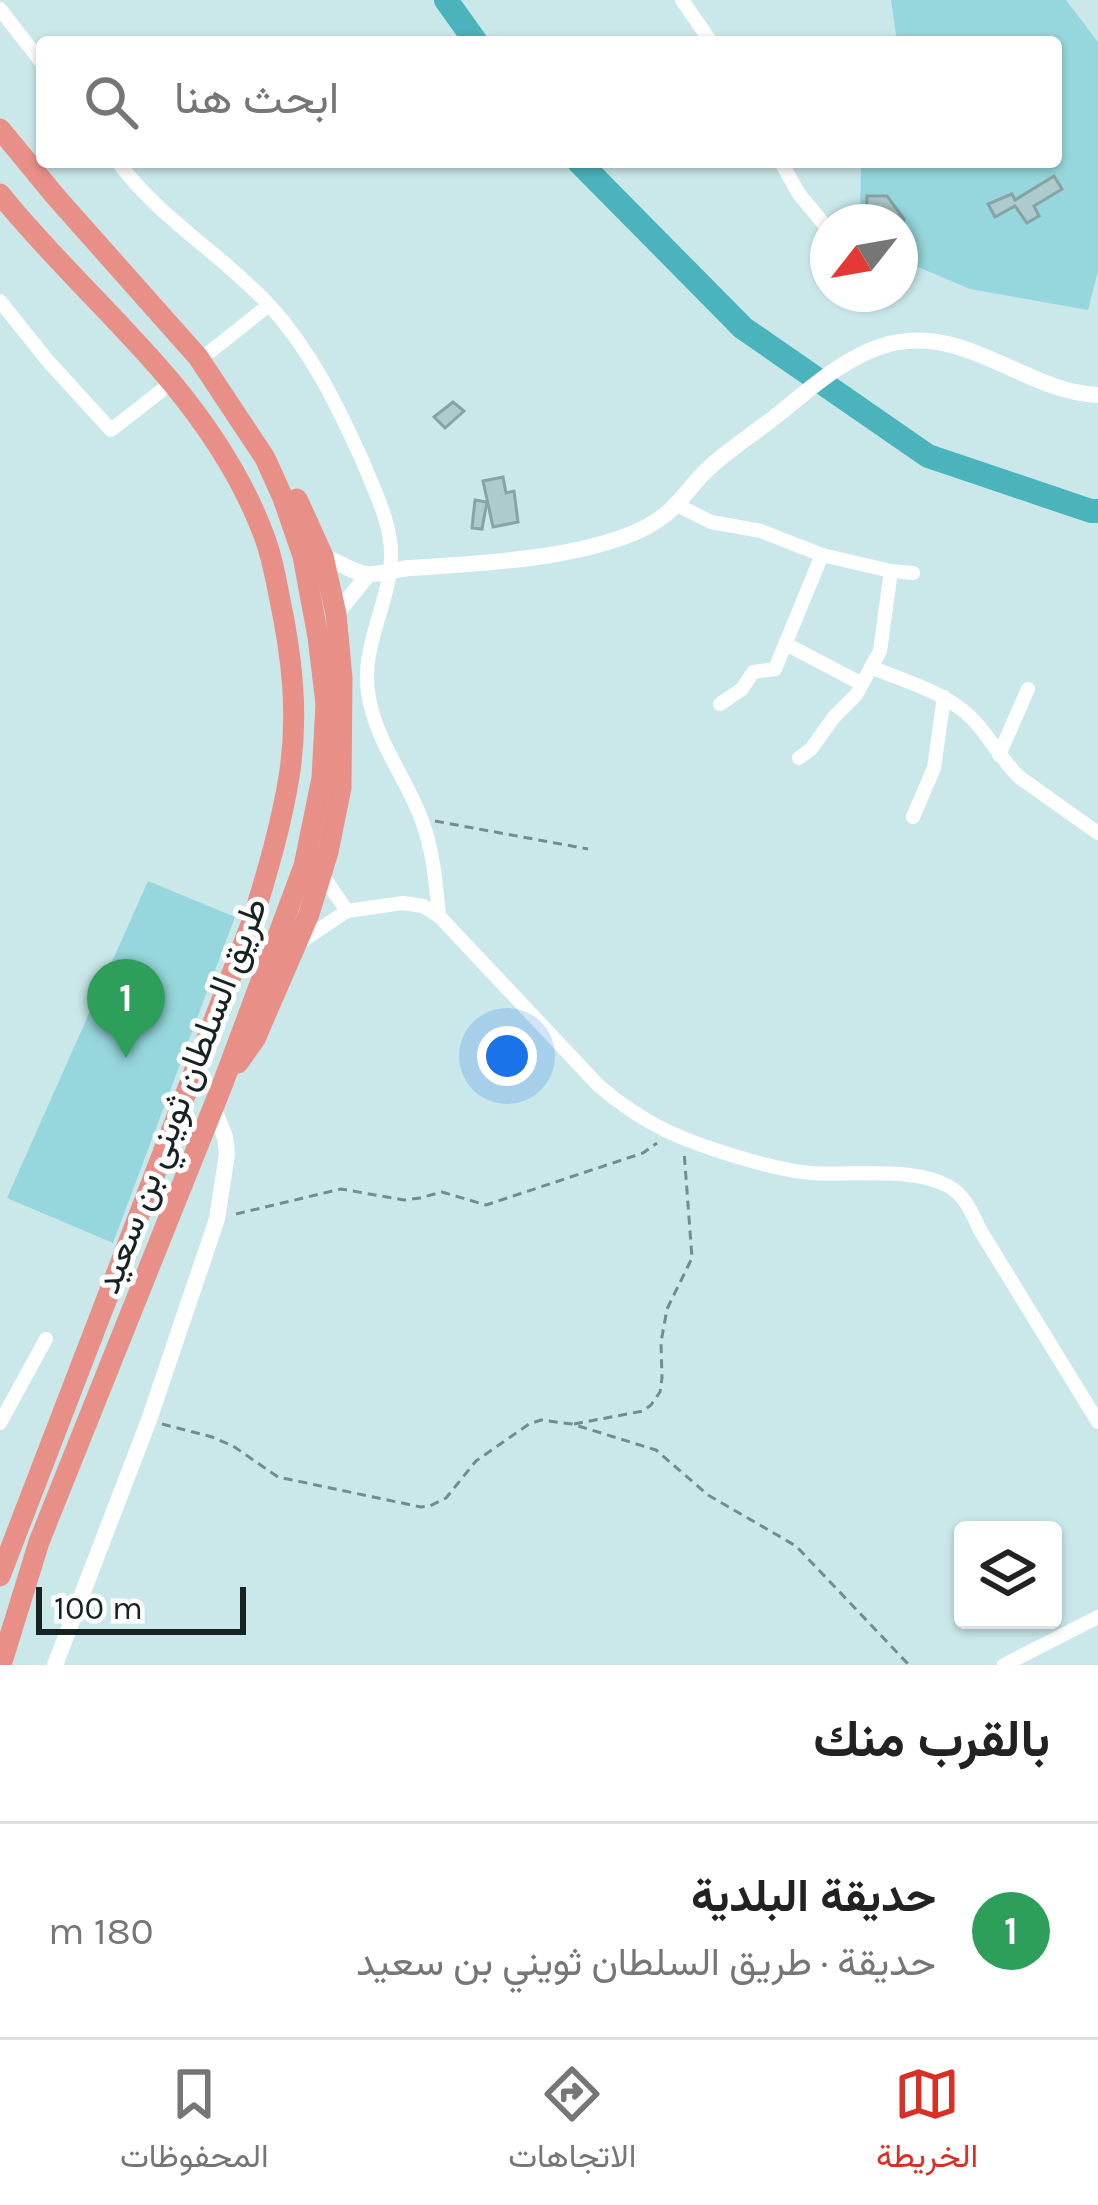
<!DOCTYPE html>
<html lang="ar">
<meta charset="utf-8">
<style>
:root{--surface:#fff;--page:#f6f6f6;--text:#222;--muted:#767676;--line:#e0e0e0;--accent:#d93025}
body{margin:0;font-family:Karla,Vazirmatn,sans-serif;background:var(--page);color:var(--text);direction:rtl}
.controls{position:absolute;right:36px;bottom:36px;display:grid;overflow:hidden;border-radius:12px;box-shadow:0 3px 9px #0004}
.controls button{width:108px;height:108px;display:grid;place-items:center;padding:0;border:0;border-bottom:3px solid var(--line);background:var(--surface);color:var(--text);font:60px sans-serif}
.compass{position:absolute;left:810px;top:204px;width:108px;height:108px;border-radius:50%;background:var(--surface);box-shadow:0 3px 9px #0004;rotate:239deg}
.scale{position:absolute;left:36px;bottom:30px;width:210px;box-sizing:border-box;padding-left:12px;border:6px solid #172222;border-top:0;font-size:33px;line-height:42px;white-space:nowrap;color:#172222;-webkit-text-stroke:9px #fff;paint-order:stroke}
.you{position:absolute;left:507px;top:1056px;width:42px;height:42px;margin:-30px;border:9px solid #fff;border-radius:50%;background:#1a73e8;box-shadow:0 0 0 18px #1a73e833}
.badge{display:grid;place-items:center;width:78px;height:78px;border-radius:50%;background:var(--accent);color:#fff;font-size:39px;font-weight:700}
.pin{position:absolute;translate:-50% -99px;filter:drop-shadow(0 3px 6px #0008)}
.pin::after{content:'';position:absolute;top:63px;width:42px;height:36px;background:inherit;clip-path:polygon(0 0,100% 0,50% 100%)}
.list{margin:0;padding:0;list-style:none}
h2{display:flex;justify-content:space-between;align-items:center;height:156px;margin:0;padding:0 48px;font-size:51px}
h2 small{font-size:39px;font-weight:400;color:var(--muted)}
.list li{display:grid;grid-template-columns:78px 1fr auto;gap:36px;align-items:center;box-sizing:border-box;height:216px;padding:0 48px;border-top:3px solid var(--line)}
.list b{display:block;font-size:45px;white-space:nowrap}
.list p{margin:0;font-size:39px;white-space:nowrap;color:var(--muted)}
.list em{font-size:39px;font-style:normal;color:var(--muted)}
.icon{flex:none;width:66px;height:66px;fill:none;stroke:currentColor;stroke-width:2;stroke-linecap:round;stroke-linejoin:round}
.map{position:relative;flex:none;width:1098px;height:1665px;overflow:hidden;direction:ltr}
.search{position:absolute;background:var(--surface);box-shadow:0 3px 9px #0004;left:36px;right:36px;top:36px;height:132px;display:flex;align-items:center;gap:30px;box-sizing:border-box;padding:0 42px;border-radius:12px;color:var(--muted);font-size:45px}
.sheet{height:372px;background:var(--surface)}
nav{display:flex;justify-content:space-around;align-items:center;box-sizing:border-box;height:168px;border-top:3px solid var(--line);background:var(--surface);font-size:33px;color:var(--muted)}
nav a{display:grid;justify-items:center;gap:6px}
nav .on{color:var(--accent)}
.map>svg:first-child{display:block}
.green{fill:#95d7dc}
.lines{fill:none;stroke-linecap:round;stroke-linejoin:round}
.river{stroke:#4bb3bc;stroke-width:24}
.building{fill:#adcacc;stroke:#87a3a5;stroke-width:3}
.path{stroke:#768b8c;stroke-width:3;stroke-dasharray:9 6;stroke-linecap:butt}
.minor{stroke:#fff;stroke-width:14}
.tertiary{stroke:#fff;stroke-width:16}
.trunk{stroke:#e89088;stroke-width:21}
.labels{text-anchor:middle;stroke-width:10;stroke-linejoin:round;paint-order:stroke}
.street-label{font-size:36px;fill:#172222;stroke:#fff}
</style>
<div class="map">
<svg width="1098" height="1665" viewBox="0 0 1098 1665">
<rect width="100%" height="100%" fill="#cae8ea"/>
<!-- green -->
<g class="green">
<path d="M 891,0 L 1066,0 L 1098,42 L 1098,271 L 1088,310 L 970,289 L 906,262 L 900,246 L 900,222 L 860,222 L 861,162 L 1056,162 L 1056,42 L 897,42 Z"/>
<path d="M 148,881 L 235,917 L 113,1243 L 7,1198 Z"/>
</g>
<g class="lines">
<!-- river -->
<g class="river">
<path d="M 446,0 L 476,42"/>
<path d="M 579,162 L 743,328 L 928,456 L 1091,511 L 1098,511"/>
</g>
</g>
<!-- building -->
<g class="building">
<path d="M 1054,176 L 1062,189 L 1034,206 L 1039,216 L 1027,223 L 1015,206 L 995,217 L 988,204 L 1012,194 L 1015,200 Z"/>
<path d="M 867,196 L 887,196 L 904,219 L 900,237 L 900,222 L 866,222 Z"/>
<path d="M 453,402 L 464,411 L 445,428 L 434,417 Z"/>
<path d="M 503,477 L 506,493 L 514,491 L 518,522 L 493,527 L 483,481 Z"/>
<path d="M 475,500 L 487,502 L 482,529 L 472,528 Z"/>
</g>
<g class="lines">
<!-- path -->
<g class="path">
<path d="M 435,821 L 588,849"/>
<path d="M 236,1214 L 341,1189 L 404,1200 L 420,1198 L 442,1192 L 486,1205 L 643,1153 L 657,1143"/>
<path d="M 162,1424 L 212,1437 L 233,1446 L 278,1477 L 421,1507 L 430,1506 L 446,1498 L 476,1461 L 529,1424 L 541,1420 L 572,1424 L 656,1450 L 708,1495 L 796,1546 L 909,1665"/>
<path d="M 574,1424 L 643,1411 L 651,1405 L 660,1392 L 662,1378 L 661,1342 L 667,1309 L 692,1258 L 684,1151"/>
</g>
<!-- minor -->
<g class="minor">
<path d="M 682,0 L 711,42"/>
<path d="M 0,9 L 42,63"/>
<path d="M 118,162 C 160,219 222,254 270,306 C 312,352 338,407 363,462 C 373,487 386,513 390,540 C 398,592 360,640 368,692 C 374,738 405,776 421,818 C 433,848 436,884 439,916"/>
<path d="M 781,162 L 799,194 L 828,229"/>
<path d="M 0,301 L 48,361 L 111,430 L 161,391"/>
<path d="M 211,351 L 269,305"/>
<path d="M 675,504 L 711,522 L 761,531 L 822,555 L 891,571 L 913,573"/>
<path d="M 786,644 L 862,684"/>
<path d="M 871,667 C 908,683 951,693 978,725 C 992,742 1003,761 1019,777 L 1098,833"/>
<path d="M 720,704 L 742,689 L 753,672 L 775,669 L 822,555"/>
<path d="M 999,755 L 1028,689"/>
<path d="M 799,758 L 811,749 L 834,717 L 856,695 L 880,651 L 891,571"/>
<path d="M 913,817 L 934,768 L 944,697"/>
<path d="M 321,873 L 347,911"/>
<path d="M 299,943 L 347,911 L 403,903 L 423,906 L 439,916 L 599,1086 C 645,1125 681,1140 738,1157 C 761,1164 785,1171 810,1173 C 850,1176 912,1166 948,1186 C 965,1195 972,1213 980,1230 L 1098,1422"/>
<path d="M 0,1423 L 46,1339"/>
<path d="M 1004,1665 L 1098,1617"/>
</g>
<!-- tertiary -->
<g class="tertiary">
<path d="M 323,556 C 336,561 351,571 365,574 C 378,576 396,569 410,568 C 478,564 614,558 666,514 C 682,501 694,481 710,467 C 730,449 753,434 775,417 C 810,389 845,356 889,344 C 966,324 1025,392 1098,395"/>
<path d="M 336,614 L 368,575"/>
<path d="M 55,1665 L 149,1420 L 217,1219 L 227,1154 L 225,1137 L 213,1107"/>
</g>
<!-- trunk -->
<g class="trunk">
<path d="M 0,129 L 56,197 L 198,357 L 265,458 L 283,498 L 303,556 L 318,637 L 326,704 L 322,778 L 304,866 L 223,1083 L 39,1542 L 1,1665"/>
<path d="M 0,194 C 54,261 118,318 173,384 C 209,428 243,480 263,533 C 271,553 275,574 279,595 C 292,656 299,715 289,777 C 281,826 267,873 253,919 L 0,1576"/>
<path d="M 238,1063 L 255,1039 L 309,914 L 328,852 L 341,788 L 342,678 L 336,614 L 323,556 L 297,499"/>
</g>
</g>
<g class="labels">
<!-- street labels -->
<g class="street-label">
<text transform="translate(180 1095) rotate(-69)" y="13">طريق السلطان ثويني بن سعيد</text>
</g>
</g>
</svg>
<div class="controls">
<button><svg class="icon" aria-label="layers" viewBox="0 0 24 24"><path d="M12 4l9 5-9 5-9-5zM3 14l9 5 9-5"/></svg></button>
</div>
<svg class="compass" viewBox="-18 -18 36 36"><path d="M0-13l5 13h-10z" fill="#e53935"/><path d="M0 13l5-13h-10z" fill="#767676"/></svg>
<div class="scale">100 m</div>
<div class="you"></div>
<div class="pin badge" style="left:126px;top:1058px;background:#2e9e5b">1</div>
<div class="search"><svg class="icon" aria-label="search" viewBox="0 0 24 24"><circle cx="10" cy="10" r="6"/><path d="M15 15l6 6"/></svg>ابحث هنا</div>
</div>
<section class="sheet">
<h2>بالقرب منك<small></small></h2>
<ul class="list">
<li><span class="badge" style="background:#2e9e5b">1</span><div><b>حديقة البلدية</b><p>حديقة · طريق السلطان ثويني بن سعيد</p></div><em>180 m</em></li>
</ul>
</section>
<nav>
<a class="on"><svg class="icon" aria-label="map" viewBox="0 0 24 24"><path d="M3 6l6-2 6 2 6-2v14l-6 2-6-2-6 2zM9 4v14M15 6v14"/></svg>الخريطة</a>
<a><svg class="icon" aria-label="directions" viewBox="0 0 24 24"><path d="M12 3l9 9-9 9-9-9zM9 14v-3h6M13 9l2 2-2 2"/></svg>الاتجاهات</a>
<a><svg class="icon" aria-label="saved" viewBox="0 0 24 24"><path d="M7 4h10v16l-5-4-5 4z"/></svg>المحفوظات</a>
</nav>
